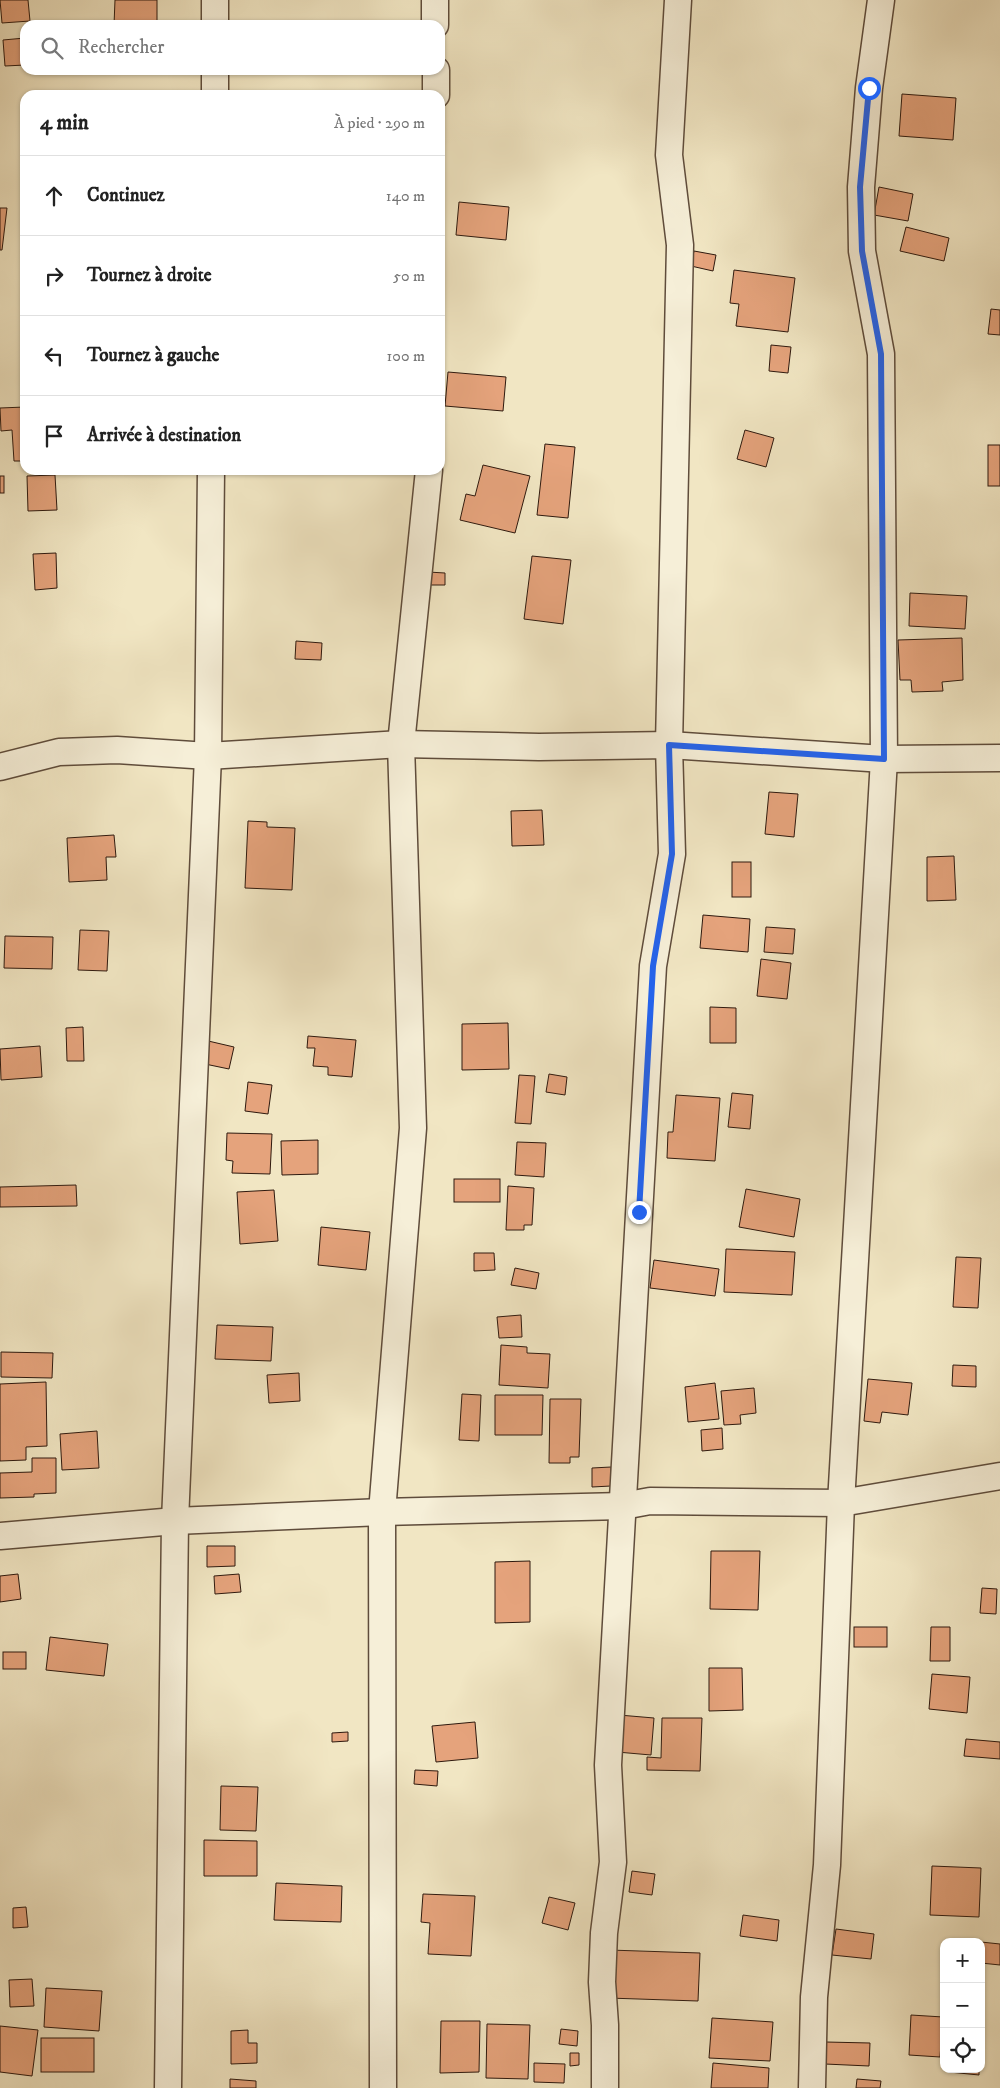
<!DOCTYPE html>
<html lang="fr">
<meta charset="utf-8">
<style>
:root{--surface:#fff;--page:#f6f6f6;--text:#222;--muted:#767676;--line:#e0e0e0}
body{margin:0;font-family:"IM FELL DW Pica",serif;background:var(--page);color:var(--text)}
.controls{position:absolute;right:15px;bottom:15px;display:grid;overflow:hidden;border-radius:10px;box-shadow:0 1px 4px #0004}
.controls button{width:45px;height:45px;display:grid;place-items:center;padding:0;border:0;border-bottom:1px solid var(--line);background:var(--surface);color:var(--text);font:25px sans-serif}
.stop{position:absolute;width:15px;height:15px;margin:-11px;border:4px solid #2563eb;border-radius:50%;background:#fff}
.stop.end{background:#2563eb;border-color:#fff;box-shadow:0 1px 5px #0008}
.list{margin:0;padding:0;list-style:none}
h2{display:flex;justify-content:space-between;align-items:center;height:65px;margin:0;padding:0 20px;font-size:21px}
h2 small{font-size:16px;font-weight:400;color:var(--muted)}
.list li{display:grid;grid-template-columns:32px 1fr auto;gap:15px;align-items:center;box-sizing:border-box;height:80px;padding:0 20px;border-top:1px solid var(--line)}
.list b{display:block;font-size:19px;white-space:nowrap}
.list em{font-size:16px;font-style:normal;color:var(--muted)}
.icon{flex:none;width:28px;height:28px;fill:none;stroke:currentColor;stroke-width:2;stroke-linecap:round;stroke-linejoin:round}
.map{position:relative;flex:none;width:1000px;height:2088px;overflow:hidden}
.search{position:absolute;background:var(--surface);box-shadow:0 1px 4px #0004;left:20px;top:20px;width:425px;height:55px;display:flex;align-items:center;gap:12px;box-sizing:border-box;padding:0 18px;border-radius:15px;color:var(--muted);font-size:19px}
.panel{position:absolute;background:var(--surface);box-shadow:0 1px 4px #0004;left:20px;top:90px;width:425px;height:385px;border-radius:15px}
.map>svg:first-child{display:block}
.building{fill:#e5a37c;stroke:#2e190e}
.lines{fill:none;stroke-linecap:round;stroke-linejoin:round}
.street-casing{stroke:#5f4c3b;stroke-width:29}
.street{stroke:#f6efd8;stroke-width:26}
.route{stroke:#2563eb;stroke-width:6}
</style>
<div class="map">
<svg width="1000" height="2088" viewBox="0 0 1000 2088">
<rect width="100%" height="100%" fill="#f1e6c3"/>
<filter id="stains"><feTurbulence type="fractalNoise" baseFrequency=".004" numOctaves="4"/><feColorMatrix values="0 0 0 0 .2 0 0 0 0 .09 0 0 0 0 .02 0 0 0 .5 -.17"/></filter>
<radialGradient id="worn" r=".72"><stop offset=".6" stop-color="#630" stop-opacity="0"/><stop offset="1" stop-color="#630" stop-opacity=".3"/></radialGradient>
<!-- building -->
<g class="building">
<path d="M 0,0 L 28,0 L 30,21 L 2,23 Z"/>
<path d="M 115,0 L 157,0 L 157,25 L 114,25 Z"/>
<path d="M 25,38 L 25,65 L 5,66 L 3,40 Z"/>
<path d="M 902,94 L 956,98 L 953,140 L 899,136 Z"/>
<path d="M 879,187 L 913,194 L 908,221 L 874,215 Z"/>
<path d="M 459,202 L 509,207 L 506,240 L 456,235 Z"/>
<path d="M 0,208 L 7,208 L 2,250 L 0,250 Z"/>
<path d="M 906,227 L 949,238 L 944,261 L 900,251 Z"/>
<path d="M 694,251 L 716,255 L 713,271 L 691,266 Z"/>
<path d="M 734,270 L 795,278 L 788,332 L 736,326 L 739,304 L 730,303 Z"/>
<path d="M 991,309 L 1000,310 L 1000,335 L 988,334 Z"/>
<path d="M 771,345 L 791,347 L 788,373 L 769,371 Z"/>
<path d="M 448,372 L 506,377 L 503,411 L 445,406 Z"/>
<path d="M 25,407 L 25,461 L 14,461 L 12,430 L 1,431 L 0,408 Z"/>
<path d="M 745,430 L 774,438 L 766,467 L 737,459 Z"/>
<path d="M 545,444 L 575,447 L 568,518 L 537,515 Z"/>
<rect x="988" y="445" width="12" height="41"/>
<path d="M 483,465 L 530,476 L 515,533 L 460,520 L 466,494 L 475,496 Z"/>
<path d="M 55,475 L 57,510 L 28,511 L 27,476 Z"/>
<rect x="0" y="476" width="4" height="17"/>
<path d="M 56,553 L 57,588 L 35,590 L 33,554 Z"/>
<path d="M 532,556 L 571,560 L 563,624 L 524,619 Z"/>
<path d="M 428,572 L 445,573 L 445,585 L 428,585 Z"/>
<path d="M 910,593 L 967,596 L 965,629 L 909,626 Z"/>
<path d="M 962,638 L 963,680 L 942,682 L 943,691 L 912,692 L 911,680 L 900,680 L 898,640 Z"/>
<path d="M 296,641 L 322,643 L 321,660 L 295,659 Z"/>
<path d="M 769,792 L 798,794 L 794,837 L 765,834 Z"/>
<path d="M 542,810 L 544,845 L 512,846 L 511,811 Z"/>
<path d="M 248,821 L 267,822 L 267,827 L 295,828 L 292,890 L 245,888 Z"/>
<path d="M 114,835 L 116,857 L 106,857 L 107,880 L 69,882 L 67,838 Z"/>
<path d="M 954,856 L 956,900 L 927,901 L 927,857 Z"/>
<rect x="732" y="862" width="19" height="35"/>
<path d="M 703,915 L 750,919 L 748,952 L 700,948 Z"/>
<path d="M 766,927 L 795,929 L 793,954 L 764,952 Z"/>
<path d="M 80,930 L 109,931 L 107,971 L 78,970 Z"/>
<path d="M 5,936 L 53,937 L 52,969 L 4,968 Z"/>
<path d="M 761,959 L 791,963 L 787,999 L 757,996 Z"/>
<path d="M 710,1007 L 736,1008 L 736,1043 L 710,1043 Z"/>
<path d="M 508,1023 L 509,1069 L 462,1070 L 462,1024 Z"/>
<path d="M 83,1027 L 84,1061 L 67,1061 L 66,1028 Z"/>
<path d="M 308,1036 L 356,1040 L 352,1077 L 328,1075 L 328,1067 L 313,1066 L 315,1048 L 307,1048 Z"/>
<path d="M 204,1040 L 234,1047 L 229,1069 L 205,1064 Z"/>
<path d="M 40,1046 L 42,1077 L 1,1080 L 0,1049 Z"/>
<path d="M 549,1074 L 567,1077 L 565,1095 L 546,1092 Z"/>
<path d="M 519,1075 L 535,1076 L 531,1124 L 515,1123 Z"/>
<path d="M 248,1082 L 272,1085 L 268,1114 L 245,1111 Z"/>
<path d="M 732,1093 L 753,1095 L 750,1129 L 728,1127 Z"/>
<path d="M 676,1095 L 720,1098 L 715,1161 L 667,1158 L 668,1132 L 673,1132 Z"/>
<path d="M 227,1133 L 272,1134 L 270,1174 L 232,1173 L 233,1161 L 226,1160 Z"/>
<path d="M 318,1140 L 318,1174 L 282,1175 L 281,1141 Z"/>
<path d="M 517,1142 L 546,1143 L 544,1177 L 515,1175 Z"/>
<rect x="454" y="1179" width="46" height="23"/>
<path d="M 76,1185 L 77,1206 L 0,1207 L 0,1187 Z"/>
<path d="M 508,1186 L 534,1188 L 532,1225 L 524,1225 L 524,1230 L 506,1230 Z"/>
<path d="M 746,1189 L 800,1199 L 794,1237 L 739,1227 Z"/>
<path d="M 274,1190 L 278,1241 L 240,1244 L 237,1192 Z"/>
<path d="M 321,1227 L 370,1232 L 366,1270 L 318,1265 Z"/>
<path d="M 726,1249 L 795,1252 L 792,1295 L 724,1292 Z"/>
<path d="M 474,1253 L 494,1253 L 495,1270 L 474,1271 Z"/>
<path d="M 956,1257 L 981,1258 L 978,1308 L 953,1307 Z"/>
<path d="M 654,1260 L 719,1269 L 715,1296 L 650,1288 Z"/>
<path d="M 515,1268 L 539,1273 L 536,1289 L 511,1285 Z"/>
<path d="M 521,1315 L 522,1337 L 499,1338 L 497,1317 Z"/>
<path d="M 217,1325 L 273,1327 L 271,1361 L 215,1359 Z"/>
<path d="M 501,1345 L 527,1347 L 527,1353 L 550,1354 L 548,1388 L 499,1385 Z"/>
<path d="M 1,1352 L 53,1353 L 52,1378 L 1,1377 Z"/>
<path d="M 953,1365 L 976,1366 L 976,1387 L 952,1386 Z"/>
<path d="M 299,1373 L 300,1401 L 269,1403 L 267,1375 Z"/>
<path d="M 868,1379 L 912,1383 L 908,1415 L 882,1412 L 880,1423 L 864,1421 Z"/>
<path d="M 46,1382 L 47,1446 L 26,1447 L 26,1460 L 0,1461 L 0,1384 Z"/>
<path d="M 715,1383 L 719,1419 L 688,1422 L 685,1387 Z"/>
<path d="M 754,1388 L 756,1413 L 740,1415 L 741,1424 L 724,1425 L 721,1391 Z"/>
<path d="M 462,1394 L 481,1395 L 479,1441 L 459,1440 Z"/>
<path d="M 495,1395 L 543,1395 L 542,1435 L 495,1435 Z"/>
<path d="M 550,1399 L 581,1399 L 579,1457 L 570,1457 L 570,1463 L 549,1463 Z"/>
<path d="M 722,1428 L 723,1449 L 702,1451 L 701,1430 Z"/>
<path d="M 97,1431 L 99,1468 L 62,1470 L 60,1434 Z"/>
<path d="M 32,1458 L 56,1458 L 56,1493 L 34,1494 L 34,1497 L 0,1498 L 0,1473 L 32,1472 Z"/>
<path d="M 611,1467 L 611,1486 L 592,1487 L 592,1468 Z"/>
<path d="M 207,1546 L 235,1546 L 235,1566 L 207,1567 Z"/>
<path d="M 711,1551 L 760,1551 L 758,1610 L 710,1609 Z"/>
<path d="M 530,1561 L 530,1622 L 495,1623 L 495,1562 Z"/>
<path d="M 18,1574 L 21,1599 L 0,1602 L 0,1576 Z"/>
<path d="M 239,1574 L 241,1592 L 215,1594 L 214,1576 Z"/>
<path d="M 982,1588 L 997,1589 L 996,1614 L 980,1613 Z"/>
<rect x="854" y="1627" width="33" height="20"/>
<path d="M 931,1627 L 950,1627 L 950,1661 L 930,1661 Z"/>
<path d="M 50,1637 L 108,1644 L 104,1676 L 46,1670 Z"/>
<rect x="3" y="1652" width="23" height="17"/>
<path d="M 709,1668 L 742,1668 L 743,1710 L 709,1711 Z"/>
<path d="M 932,1674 L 970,1677 L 967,1713 L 929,1709 Z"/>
<path d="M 619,1715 L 654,1718 L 651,1755 L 617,1752 Z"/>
<path d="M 662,1718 L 702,1718 L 700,1771 L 647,1770 L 647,1757 L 661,1758 Z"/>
<path d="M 475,1722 L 478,1758 L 436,1762 L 432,1726 Z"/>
<path d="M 348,1732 L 348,1741 L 332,1742 L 332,1733 Z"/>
<path d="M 966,1739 L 1000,1742 L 1000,1759 L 964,1756 Z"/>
<path d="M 415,1770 L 438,1771 L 437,1786 L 414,1784 Z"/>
<path d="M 221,1786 L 258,1787 L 256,1831 L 220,1830 Z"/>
<path d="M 204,1840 L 257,1841 L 257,1876 L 204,1876 Z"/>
<path d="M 932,1866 L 981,1868 L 979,1917 L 930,1915 Z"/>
<path d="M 632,1871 L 655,1874 L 652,1895 L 629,1892 Z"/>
<path d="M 276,1883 L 342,1886 L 341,1922 L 274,1920 Z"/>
<path d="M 423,1894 L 475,1896 L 471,1956 L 428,1954 L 430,1923 L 421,1922 Z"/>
<path d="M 549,1897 L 575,1903 L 568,1930 L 542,1923 Z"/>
<path d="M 26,1907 L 28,1927 L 13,1928 L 13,1908 Z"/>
<path d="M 743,1915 L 779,1920 L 777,1941 L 740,1936 Z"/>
<path d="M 836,1929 L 874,1934 L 871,1959 L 832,1955 Z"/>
<path d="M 981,1942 L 1000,1944 L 1000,1965 L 981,1963 Z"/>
<path d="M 609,1950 L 700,1953 L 698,2001 L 608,1998 Z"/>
<path d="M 32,1979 L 34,2006 L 10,2007 L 9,1980 Z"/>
<path d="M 46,1988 L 102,1991 L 99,2031 L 44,2027 Z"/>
<path d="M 911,2015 L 943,2017 L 940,2057 L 909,2055 Z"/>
<path d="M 712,2018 L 773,2022 L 770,2061 L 709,2058 Z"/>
<path d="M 441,2021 L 480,2021 L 479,2072 L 440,2073 Z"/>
<path d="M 487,2024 L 530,2025 L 528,2079 L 486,2078 Z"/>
<path d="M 0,2026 L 38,2030 L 32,2076 L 0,2072 Z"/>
<path d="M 561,2029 L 578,2031 L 577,2046 L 559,2044 Z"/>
<path d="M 248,2030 L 248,2043 L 257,2043 L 257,2063 L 231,2064 L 231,2031 Z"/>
<rect x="41" y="2038" width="53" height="34"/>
<path d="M 826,2042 L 870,2043 L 869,2066 L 825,2064 Z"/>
<path d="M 570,2053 L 579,2053 L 579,2065 L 570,2066 Z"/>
<path d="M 534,2063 L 565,2064 L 564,2083 L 534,2082 Z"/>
<path d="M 713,2063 L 769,2068 L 768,2088 L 711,2088 Z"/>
<path d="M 950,2069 L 979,2069 L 979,2075 L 949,2072 Z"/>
<path d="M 230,2079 L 256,2081 L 256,2088 L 230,2088 Z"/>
<path d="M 857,2079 L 881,2081 L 880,2088 L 856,2088 Z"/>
</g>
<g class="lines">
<defs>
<g id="street">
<path d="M 215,0 L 215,25"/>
<path d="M 435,0 L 435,25"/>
<path d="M 436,70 L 436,95"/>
<path d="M 215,95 L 215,70"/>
<path d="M 0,767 L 59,752 L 117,750 L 208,756 L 401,744 L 539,747 L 669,745 L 884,759 L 1000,758"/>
<path d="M 0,1536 L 175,1521 L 382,1512 L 623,1506 L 650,1501 L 841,1503 L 1000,1476"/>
<path d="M 168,2088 L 175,1521 L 208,756 L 211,470"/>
<path d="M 383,2088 L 382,1512 L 413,1128 L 401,744 L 429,470"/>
<path d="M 605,2088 L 605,2025 L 602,1982 L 604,1933 L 613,1862 L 608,1765 L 653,966 L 672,854 L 669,745 L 680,245 L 669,155 L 678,0"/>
<path d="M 812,2088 L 814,1997 L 827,1865 L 841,1503 L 884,759 L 881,354 L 862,251 L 861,187 L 869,88 L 881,0"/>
</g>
</defs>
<!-- street casing -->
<use href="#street" class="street-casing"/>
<!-- street -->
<use href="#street" class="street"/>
</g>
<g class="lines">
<!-- route -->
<path class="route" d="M 639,1212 L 653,966 L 672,854 L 669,745 L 884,759 L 881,354 L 862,251 L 860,187 L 869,88"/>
</g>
<rect width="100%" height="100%" filter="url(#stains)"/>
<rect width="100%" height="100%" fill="url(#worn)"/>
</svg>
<div class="controls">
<button>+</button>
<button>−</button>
<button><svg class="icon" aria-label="locate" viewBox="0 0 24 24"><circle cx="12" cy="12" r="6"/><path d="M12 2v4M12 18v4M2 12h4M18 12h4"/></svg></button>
</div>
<div class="stop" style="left:869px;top:88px"></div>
<div class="stop end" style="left:639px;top:1212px"></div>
<div class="search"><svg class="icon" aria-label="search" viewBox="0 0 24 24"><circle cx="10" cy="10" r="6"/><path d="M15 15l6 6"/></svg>Rechercher</div>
<section class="panel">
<h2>4 min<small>À pied · 290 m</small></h2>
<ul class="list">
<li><svg class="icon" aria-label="ahead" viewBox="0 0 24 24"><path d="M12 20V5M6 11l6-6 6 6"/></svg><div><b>Continuez</b></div><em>140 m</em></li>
<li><svg class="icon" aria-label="right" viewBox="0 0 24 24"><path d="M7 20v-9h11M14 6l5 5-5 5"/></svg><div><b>Tournez à droite</b></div><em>50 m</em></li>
<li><svg class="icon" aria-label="left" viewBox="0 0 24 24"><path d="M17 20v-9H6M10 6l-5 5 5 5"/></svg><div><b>Tournez à gauche</b></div><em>100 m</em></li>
<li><svg class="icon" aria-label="arrive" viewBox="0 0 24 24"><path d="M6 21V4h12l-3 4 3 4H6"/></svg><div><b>Arrivée à destination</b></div></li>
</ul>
</section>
</div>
